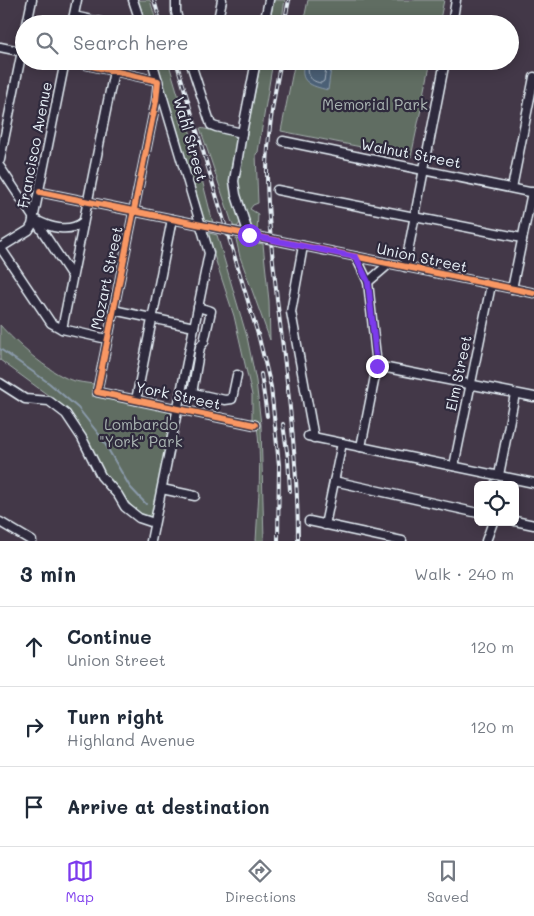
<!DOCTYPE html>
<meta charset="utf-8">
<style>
:root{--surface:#fff;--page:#f2f2f3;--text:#1f2937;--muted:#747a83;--line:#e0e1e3;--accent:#7c3aed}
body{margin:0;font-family:Mali,sans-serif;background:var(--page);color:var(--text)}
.controls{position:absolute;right:15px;bottom:15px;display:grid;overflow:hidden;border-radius:8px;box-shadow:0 2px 12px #0003}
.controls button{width:45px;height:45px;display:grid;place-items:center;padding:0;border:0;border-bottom:1px solid var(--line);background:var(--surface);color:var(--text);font:25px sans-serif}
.stop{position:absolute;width:15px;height:15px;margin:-11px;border:4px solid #7c3aed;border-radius:50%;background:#fff}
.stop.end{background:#7c3aed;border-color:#fff;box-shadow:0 1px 5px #0008}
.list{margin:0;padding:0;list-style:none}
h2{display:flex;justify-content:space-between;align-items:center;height:65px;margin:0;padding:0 20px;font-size:21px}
h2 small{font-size:16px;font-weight:400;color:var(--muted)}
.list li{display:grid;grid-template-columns:32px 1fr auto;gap:15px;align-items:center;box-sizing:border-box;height:80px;padding:0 20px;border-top:1px solid var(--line)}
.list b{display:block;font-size:19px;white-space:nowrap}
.list p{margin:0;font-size:16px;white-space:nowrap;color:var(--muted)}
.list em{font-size:16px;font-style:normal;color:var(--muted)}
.icon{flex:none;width:28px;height:28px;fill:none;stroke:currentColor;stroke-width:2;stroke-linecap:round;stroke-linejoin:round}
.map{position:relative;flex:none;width:534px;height:541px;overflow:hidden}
.search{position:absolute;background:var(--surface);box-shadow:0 2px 12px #0003;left:15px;right:15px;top:15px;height:55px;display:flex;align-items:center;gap:12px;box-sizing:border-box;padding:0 18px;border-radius:28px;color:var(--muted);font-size:19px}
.sheet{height:305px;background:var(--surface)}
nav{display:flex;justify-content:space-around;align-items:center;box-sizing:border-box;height:70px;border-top:1px solid var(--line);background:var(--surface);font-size:14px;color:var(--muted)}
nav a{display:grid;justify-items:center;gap:2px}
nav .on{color:var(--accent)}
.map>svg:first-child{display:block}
.green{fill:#606d62;stroke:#a4afad}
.water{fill:#4c6076;stroke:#8a9aaa}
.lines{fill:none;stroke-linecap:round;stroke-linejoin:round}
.shore{stroke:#aab7c4;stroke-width:1}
.stream{stroke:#8a9aaa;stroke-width:2}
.minor-casing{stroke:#e8f1f8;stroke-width:11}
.minor{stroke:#2f2a3d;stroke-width:8}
.rail-casing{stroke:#e8f1f8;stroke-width:4}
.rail{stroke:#2f2a3d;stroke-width:2;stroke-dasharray:5.5;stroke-linecap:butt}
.cycleway-casing{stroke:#2f2a3d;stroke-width:9}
.cycleway{stroke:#f99763;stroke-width:6}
.route{stroke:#7c3aed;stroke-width:6}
.labels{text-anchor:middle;stroke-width:4.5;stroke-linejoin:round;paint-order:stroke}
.park-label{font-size:15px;fill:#abb6b4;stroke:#2f2a3d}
.street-label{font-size:15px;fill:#e8f1f8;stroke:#2f2a3d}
</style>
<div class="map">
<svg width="534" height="541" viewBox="0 0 534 541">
<rect width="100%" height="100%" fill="#433848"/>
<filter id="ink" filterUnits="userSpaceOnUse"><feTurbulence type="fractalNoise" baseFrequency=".02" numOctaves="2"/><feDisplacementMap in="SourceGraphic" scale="10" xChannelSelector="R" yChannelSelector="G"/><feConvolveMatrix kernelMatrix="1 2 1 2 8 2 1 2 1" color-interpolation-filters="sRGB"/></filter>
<g filter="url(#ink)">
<!-- green -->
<g class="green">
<path d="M 138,0 L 150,0 L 157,24 L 145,24 Z"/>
<path d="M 274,0 L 285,0 L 281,24 L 269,24 Z"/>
<path d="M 308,0 L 444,0 L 439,24 L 303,24 Z"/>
<path d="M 156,61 L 168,61 L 183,111 L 178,114 L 182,125 L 188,124 L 213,223 L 205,222 L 203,219 Z"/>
<path d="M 261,61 L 273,61 L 258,152 L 256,154 L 258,203 L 253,205 L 250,209 L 258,214 L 257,232 L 249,226 L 239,198 L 238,179 L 243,144 L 245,141 Z"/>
<path d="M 295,61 L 431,61 L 411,157 L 281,131 Z"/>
<path d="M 200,128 L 235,135 L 237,137 C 237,151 231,163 230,177 C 229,193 238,208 240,223 L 237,227 L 234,227 L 232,223 Z"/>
<path d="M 209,233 L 217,235 L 247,337 L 256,381 L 261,425 L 264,541 L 256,541 C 258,501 263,460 256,420 L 252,419 L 252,395 L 234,316 L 208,237 Z"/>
<path d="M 236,239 L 263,244 L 269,301 L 270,340 L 240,257 Z"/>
<path d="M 0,325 C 16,343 48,372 71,380 C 78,382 86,383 94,384 L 92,396 L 173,412 L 151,519 L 147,519 L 139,514 L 105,476 L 84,433 L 73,416 L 56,401 L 0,360 Z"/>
</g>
<!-- water -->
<path class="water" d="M 305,61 L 332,61 L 328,90 C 311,86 297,82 305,61 Z"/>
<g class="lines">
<!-- shore -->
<path class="shore" d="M 309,61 C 307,73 308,81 321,83 L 324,81 L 327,61"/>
<!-- stream -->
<path class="stream" d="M 0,349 L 49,383 L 78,408 L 101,437 L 130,487 L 146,504"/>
<defs>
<g id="minor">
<path d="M 133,0 L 141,24"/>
<path d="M 176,0 L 176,12 L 179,24"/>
<path d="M 74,16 L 110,24"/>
<path d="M 27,24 L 32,0"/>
<path d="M 72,24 L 77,0"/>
<path d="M 217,24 L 222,0"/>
<path d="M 264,24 L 269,0"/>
<path d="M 452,24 L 456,0"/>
<path d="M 0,47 L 24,52"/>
<path d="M 69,61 L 158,81 L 156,101 L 97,392 L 255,425"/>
<path d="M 190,61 L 211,125 L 216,127 L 242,133"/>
<path d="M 283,141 L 534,193"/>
<path d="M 0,160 L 24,41"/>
<path d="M 0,167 L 72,276"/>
<path d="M 512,188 L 534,77"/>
<path d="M 277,190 L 522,238"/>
<path d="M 40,192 L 534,293"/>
<path d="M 36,220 C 50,228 70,233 83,222"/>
<path d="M 249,235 L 236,195 L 234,181 L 242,133 L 256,61"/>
<path d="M 303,246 L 291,312 L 314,438"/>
<path d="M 0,247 L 51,323 L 62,329 L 107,339"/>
<path d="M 0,248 L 29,230 L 32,225 L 65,61"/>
<path d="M 356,257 L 368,282 L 377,366 L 361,447"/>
<path d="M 405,267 L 445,61"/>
<path d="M 368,282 L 389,264"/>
<path d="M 512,289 L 532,192"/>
<path d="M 113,310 L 194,327"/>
<path d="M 62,329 L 114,71"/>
<path d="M 377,366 L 534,397"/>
<path d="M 0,383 L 25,399 L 49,401 L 66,414 L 82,438 L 101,476 L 118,495 L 125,507 L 139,518 L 154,523"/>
<path d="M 189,392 L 225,400 L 232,399 L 237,375"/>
<path d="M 192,393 L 200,347 L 204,342 L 211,311 L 198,307"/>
<path d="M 136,400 L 172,219"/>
<path d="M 308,436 L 534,483"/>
<path d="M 454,466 L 491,285"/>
<path d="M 499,475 L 515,394"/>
<path d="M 334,481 L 478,513"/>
<path d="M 495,485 L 495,484"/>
<path d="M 162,489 L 195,496"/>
<path d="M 309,521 L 402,541"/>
<path d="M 515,521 L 534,525"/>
<path d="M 0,522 L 32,541"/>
<path d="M 325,525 L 342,443"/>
<path d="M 151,541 L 209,253 L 152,61"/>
<path d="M 486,541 L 493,522"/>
</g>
</defs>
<!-- minor casing -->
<use href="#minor" class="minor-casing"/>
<!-- minor -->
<use href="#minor" class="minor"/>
<defs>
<g id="rail">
<path d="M 154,0 L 161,24"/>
<path d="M 284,24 L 289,0"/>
<path d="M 176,61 L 259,338 L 271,387 L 279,465 L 278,541"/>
<path d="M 281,61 C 273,99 267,136 267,174 C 267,216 273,258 277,299 C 287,380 298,460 298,541"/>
<path d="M 261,374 L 267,416"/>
<path d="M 283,424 L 288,458 L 290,491"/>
</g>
</defs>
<!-- rail casing -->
<use href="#rail" class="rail-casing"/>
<!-- rail -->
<use href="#rail" class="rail"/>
<defs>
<g id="cycleway">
<path d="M 69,61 L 158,81 L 156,101 L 97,392 L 255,425"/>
<path d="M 40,192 L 534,293"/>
</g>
</defs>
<!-- cycleway casing -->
<use href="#cycleway" class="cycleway-casing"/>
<!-- cycleway -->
<use href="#cycleway" class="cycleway"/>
</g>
</g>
<g class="lines" filter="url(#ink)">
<!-- route -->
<path class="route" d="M 249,235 L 356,257 L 368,282 L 377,366"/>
</g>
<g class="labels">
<!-- park labels -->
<g class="park-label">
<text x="375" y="110">Memorial Park</text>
<text x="141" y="430">Lombardo<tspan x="141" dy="17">"York" Park</tspan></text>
</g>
<!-- street labels -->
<g class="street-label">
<text transform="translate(190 139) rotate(74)" y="5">Wahl Street</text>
<text transform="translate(35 145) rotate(-79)" y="5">Francisco Avenue</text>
<text transform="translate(411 154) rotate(11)" y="5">Walnut Street</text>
<text transform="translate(422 258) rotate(12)" y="5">Union Street</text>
<text transform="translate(107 278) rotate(-78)" y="5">Mozart Street</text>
<text transform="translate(459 373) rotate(-78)" y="5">Elm Street</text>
<text transform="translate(178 396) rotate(12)" y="5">York Street</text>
</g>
</g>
</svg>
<div class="controls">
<button><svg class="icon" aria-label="locate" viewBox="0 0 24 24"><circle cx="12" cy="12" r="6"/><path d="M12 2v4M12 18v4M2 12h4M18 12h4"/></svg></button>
</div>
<div class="stop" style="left:249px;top:235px"></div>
<div class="stop end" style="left:377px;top:366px"></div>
<div class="search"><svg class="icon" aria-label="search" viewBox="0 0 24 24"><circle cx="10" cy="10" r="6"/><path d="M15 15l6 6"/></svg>Search here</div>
</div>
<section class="sheet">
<h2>3 min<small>Walk · 240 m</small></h2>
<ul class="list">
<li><svg class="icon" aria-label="ahead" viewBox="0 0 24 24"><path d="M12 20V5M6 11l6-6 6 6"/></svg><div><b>Continue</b><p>Union Street</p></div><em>120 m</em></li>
<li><svg class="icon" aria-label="right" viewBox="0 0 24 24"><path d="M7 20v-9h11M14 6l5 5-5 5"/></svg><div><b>Turn right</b><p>Highland Avenue</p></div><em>120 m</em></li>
<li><svg class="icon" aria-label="arrive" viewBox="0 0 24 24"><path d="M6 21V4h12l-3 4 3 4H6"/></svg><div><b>Arrive at destination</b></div></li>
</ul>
</section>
<nav>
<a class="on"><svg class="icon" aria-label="map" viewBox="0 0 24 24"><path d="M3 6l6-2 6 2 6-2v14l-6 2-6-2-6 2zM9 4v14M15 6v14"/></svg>Map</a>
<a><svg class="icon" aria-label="directions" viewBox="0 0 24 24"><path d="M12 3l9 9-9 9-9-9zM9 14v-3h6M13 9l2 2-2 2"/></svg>Directions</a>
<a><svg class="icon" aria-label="saved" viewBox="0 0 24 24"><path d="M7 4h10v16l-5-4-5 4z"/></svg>Saved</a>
</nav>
